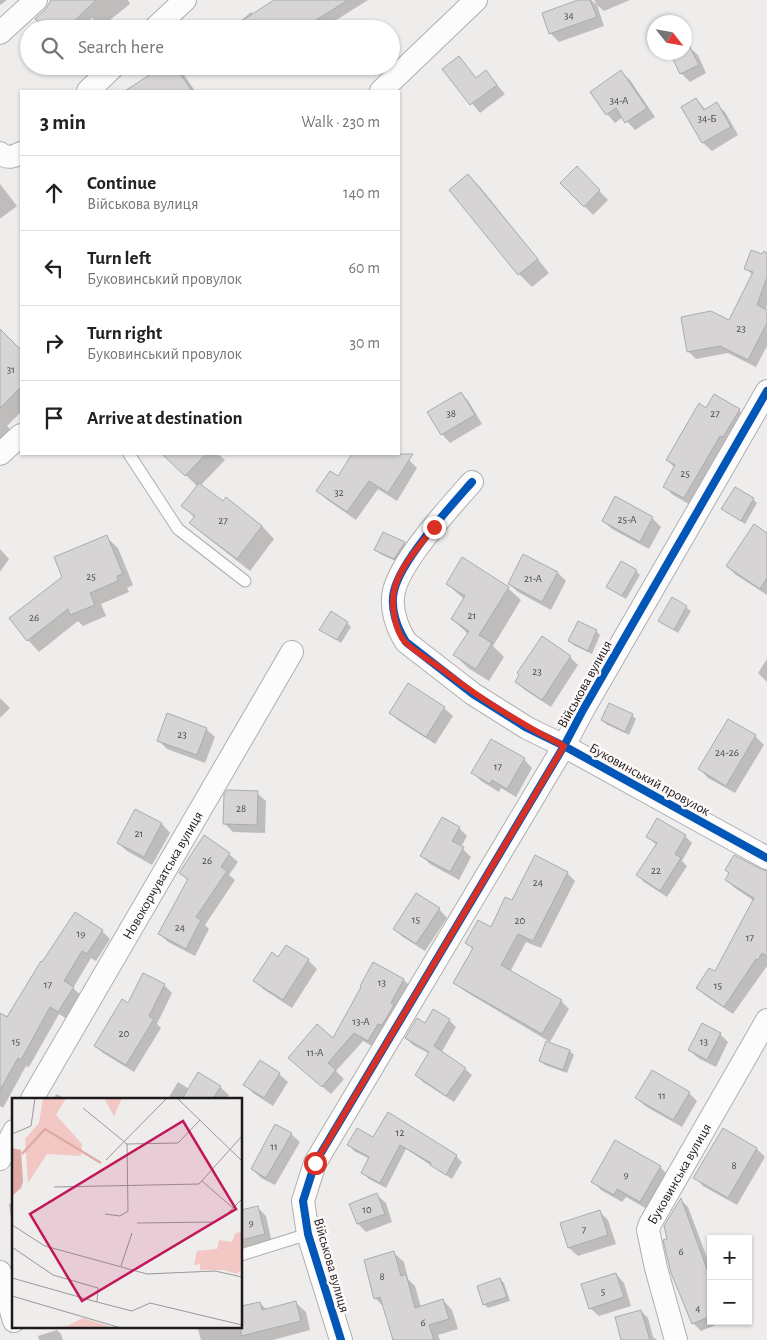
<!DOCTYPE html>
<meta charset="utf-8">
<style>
:root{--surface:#fff;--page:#f2f2f2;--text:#202124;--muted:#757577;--line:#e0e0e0}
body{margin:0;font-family:"Alegreya Sans",sans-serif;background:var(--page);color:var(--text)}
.controls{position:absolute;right:15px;bottom:15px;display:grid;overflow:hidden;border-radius:0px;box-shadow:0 1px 4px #0004}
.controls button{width:45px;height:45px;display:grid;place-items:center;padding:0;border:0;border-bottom:1px solid var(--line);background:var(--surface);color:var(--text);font:25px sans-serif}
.compass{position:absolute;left:647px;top:15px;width:45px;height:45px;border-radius:50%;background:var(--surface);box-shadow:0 1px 4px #0004;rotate:121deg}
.stop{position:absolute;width:15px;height:15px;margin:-11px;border:4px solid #d93025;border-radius:50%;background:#fff}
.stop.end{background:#d93025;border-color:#fff;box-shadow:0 1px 5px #0008}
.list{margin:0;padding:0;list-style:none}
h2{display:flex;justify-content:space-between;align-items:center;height:65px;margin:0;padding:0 20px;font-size:21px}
h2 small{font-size:16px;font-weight:400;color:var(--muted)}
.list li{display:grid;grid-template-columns:32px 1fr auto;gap:15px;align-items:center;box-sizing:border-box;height:75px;padding:0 20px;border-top:1px solid var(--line)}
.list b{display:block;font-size:19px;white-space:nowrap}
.list p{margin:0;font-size:16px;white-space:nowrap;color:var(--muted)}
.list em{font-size:16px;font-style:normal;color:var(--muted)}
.icon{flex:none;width:28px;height:28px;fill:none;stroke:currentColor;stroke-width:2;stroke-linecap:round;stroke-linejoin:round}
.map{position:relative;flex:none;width:767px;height:1340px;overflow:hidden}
.search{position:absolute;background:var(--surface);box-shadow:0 1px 4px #0004;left:20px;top:20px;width:380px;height:55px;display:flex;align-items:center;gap:12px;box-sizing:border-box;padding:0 18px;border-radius:28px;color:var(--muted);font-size:19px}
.panel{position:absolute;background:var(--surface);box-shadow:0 1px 4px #0004;left:20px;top:90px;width:380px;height:365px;border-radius:0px}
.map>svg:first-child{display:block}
.shadow{fill:#0003}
.building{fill:#d6d4d4;stroke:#acabab}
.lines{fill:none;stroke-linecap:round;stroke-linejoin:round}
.service-casing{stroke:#b0aeae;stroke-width:13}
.minor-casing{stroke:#b0aeae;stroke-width:24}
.service{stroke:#fdfcfc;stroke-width:11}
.minor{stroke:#fdfcfc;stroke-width:22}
.cycleway-casing{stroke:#fef9f8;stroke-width:11}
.cycleway{stroke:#0057b8;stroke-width:8}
.route{stroke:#d93025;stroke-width:6}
.labels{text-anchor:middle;stroke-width:5;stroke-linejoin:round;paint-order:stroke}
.number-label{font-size:11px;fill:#4a4848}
.street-label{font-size:14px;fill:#1b1919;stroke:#fef9f8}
.inset-river{fill:none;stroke:#e0aba7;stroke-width:2.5}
.inset-road{fill:none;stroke:#9a9898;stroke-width:1}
.view{fill:#c2185b;fill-opacity:0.15;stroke:#c2185b;stroke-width:2.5}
.inset-edge{fill:none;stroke:#1b1919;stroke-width:2.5}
</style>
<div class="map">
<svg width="767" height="1340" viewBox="0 0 767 1340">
<rect width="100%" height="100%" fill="#efecec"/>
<!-- shadow -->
<g class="shadow">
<path d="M 0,0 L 7,0 L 0,5 Z"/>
<path d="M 50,0 L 128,0 L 130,4 L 101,27 L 92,18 L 80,29 L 46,29 L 46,10 L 50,5 Z"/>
<path d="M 276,0 L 368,0 L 322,29 L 231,29 L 251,12 L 253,15 Z"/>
<path d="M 581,0 L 591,0 L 597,5 L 604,26 L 559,42 L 551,34 L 543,14 Z"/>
<path d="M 594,0 L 630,0 L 604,11 L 597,5 Z"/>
<path d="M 689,47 L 698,55 L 706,73 L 690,82 L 681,73 L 684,52 Z"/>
<path d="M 459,58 L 477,79 L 486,72 L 505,94 L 480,113 L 444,70 Z"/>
<path d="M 165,66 L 175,66 L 184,75 L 195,91 L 128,91 Z"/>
<path d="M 253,66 L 272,66 L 262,75 Z"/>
<path d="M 621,72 L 630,80 L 655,117 L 635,130 L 623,117 L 615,123 L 607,114 Z"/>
<path d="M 696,99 L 706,110 L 716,104 L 725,112 L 738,135 L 712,151 L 703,143 L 682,107 Z"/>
<path d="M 577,168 L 608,200 L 593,215 L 562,183 Z"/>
<path d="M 468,175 L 481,188 L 549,273 L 532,287 L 519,274 L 451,190 Z"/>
<path d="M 0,184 L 17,206 L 1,218 L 0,218 Z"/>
<path d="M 767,254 L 767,305 L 765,311 L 767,312 L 767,346 L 756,367 L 728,353 L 696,359 L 688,351 L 729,322 L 753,275 L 745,268 Z"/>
<path d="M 8,338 L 21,352 L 21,412 L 7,426 L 15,434 L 0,447 L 0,345 Z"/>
<path d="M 461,393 L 469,402 L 482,424 L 450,443 L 442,434 Z"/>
<path d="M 706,409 L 739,410 L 747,419 L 692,506 L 673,495 L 664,486 L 675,468 L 667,460 Z"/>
<path d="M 164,454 L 218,454 L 225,460 L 200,486 L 223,503 L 226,499 L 262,526 L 274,539 L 250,571 L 204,535 L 191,523 L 195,518 L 183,506 L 198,487 Z"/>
<path d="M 354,454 L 399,454 L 409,460 L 417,468 L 397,501 L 378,489 L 356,520 L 326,499 L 318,491 L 339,478 Z"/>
<path d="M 616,498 L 652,518 L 661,527 L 649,549 L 612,529 L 603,521 Z"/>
<path d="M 753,499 L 757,503 L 745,524 L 723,509 Z"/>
<path d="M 384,533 L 404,543 L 408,547 L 398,562 L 380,554 L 376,550 Z"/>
<path d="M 767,534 L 767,595 L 736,575 L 727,566 Z"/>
<path d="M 106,537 L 118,548 L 133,585 L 127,588 L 129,592 L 101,604 L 106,616 L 83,626 L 78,621 L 39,652 L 28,640 L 11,618 L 64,577 Z"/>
<path d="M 0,549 L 9,559 L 0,572 Z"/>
<path d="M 636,571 L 640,575 L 626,599 L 607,587 Z"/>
<path d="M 558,573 L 566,581 L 551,610 L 518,592 L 509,584 Z"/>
<path d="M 447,584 L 508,588 L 521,600 L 493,646 L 504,657 L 489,681 L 468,668 L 455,655 L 468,634 L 452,619 L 464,599 Z"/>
<path d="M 673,599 L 691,611 L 678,633 L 660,621 Z"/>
<path d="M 347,623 L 351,627 L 341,643 L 321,629 Z"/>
<path d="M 596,631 L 600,635 L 592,654 L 573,645 L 570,641 Z"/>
<path d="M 570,657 L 578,665 L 551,707 L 525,690 L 516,682 Z"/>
<path d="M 767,659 L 767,682 L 758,673 Z"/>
<path d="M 0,698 L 10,708 L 0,718 Z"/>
<path d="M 444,708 L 453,716 L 435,744 L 399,721 L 390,713 Z"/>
<path d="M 632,715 L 636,719 L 629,735 L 606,724 L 602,720 Z"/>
<path d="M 729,721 L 755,736 L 764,745 L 735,793 L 708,778 L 700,769 Z"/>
<path d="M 206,729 L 215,737 L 205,763 L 167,749 L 158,740 Z"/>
<path d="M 524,759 L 532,768 L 516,797 L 501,788 L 499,792 L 481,781 L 473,773 Z"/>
<path d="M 257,793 L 266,801 L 265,833 L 233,832 L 225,824 Z"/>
<path d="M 136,810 L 162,824 L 170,833 L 152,865 L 127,851 L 118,843 Z"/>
<path d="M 459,828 L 467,836 L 461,847 L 471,857 L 459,880 L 430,864 L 422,856 Z"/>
<path d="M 685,836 L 692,843 L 682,861 L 687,866 L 667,897 L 644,882 L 638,875 L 657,845 L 647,837 Z"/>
<path d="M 229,854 L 238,862 L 229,875 L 235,880 L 205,925 L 209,929 L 195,956 L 168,942 L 160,934 L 188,881 L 181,873 Z"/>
<path d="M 767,872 L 767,966 L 733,1014 L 706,996 L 697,988 L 715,973 L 754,901 L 735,888 L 726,880 Z"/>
<path d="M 567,873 L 575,881 L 541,948 L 526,942 L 510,972 L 561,1001 L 569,1009 L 550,1042 L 463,990 L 455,982 L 473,950 L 467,943 L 492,929 L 512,902 Z"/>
<path d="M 439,909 L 447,918 L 425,951 L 403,937 L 394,929 Z"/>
<path d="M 102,931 L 110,939 L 96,961 L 91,958 L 73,988 L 82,996 L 67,1019 L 59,1014 L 29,1067 L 26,1066 L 3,1108 L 0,1106 L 0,1026 Z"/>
<path d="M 287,946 L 308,960 L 317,969 L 292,1008 L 263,989 L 255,981 L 278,958 Z"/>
<path d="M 373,964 L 404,980 L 412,988 L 377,1049 L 363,1041 L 336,1071 L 344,1079 L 331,1094 L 298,1066 L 333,1040 Z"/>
<path d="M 164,985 L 172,993 L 157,1024 L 161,1028 L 134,1072 L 103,1053 L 95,1046 L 128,1005 Z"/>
<path d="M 449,1020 L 456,1027 L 441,1053 L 465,1069 L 472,1075 L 454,1102 L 423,1082 L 416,1075 L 430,1054 L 413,1045 L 406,1038 L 426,1024 Z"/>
<path d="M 720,1034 L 728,1042 L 716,1067 L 698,1058 L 689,1050 Z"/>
<path d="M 570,1051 L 574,1055 L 567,1073 L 545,1065 L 541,1061 Z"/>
<path d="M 279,1074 L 288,1082 L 273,1106 L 253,1093 L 245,1085 Z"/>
<path d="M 178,1082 L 189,1089 L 220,1087 L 229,1095 L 227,1099 L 171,1099 L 169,1097 Z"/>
<path d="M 689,1093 L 697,1101 L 682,1127 L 645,1106 L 637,1098 Z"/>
<path d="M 56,1094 L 67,1099 L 54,1099 Z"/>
<path d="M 389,1114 L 456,1156 L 462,1162 L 452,1179 L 406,1149 L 386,1188 L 369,1179 L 363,1173 L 370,1159 L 354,1151 L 349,1145 L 374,1139 Z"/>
<path d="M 724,1130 L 757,1149 L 765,1157 L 737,1205 L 703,1186 L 695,1177 Z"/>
<path d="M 291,1134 L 300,1142 L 275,1185 L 261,1178 L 252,1169 Z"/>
<path d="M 660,1167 L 668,1175 L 649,1210 L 626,1197 L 622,1202 L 601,1190 L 593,1182 Z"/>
<path d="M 377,1195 L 386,1203 L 392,1222 L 366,1232 L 358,1224 Z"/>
<path d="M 681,1200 L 688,1207 L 711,1268 L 708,1269 L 711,1276 L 711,1321 L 725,1321 L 701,1331 L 693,1323 L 668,1240 Z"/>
<path d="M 14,1202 L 14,1244 L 9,1204 Z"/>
<path d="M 257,1207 L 266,1216 L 272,1243 L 246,1249 L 241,1244 L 241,1211 Z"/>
<path d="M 600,1212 L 608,1220 L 616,1244 L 578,1256 L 569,1248 L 562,1224 Z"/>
<path d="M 394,1253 L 404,1262 L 408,1279 L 415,1286 L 421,1307 L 443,1300 L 452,1310 L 458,1329 L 438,1335 L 440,1340 L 394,1340 L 385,1308 L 375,1298 Z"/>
<path d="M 616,1274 L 624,1283 L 631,1306 L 599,1316 L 590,1308 Z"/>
<path d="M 500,1279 L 504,1283 L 510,1301 L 488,1308 L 485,1305 L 478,1287 Z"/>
<path d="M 260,1303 L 267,1310 L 296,1303 L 306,1312 L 310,1330 L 273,1340 L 201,1340 L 197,1326 L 241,1326 Z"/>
<path d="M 641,1311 L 648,1318 L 653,1337 L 657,1340 L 623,1340 Z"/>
<path d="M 57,1330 L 61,1334 L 63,1340 L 39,1340 L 38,1336 Z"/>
</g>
<!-- building -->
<g class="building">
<path d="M 51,0 L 96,0 L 66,29 L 44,29 L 35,19 L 45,10 Z"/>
<path d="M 274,0 L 348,0 L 302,29 L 229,29 Z"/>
<path d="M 578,0 L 590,0 L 597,17 L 549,34 L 542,13 Z"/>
<path d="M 689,45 L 699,65 L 680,74 L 671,55 L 675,52 L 684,52 L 684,48 Z"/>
<path d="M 459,56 L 476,78 L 486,70 L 497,85 L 470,105 L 442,69 Z"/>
<path d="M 163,66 L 175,66 L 192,91 L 125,91 Z"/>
<path d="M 621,70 L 647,108 L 625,123 L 616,108 L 606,115 L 590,92 Z"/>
<path d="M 696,98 L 704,110 L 717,102 L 731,127 L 702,143 L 681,107 Z"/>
<path d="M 577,166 L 600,190 L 584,207 L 560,183 Z"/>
<path d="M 468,174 L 538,259 L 518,275 L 449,190 Z"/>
<path d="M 751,250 L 762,254 L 764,251 L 767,253 L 767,277 L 757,305 L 767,310 L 767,323 L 748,360 L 720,346 L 687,352 L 681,317 L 711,311 L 729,320 L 753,272 L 744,269 Z"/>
<path d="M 0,329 L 21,350 L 21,387 L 0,408 Z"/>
<path d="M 461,392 L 475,415 L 441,435 L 427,412 Z"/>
<path d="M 714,394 L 740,409 L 723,437 L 720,436 L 684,498 L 663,487 L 675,465 L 666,460 L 699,403 L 706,408 Z"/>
<path d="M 162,454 L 206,454 L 185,476 Z"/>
<path d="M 352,454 L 413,454 L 388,493 L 369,481 L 347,512 L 316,491 L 330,471 L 338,476 Z"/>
<path d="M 199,483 L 223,501 L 226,497 L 262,526 L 237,559 L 189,523 L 195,516 L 181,506 Z"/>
<path d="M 735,487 L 754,498 L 741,521 L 721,509 Z"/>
<path d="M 615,496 L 653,517 L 640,542 L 602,521 Z"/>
<path d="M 754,524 L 767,533 L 767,578 L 760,589 L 726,566 Z"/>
<path d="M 383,532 L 405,542 L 394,559 L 374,550 Z"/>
<path d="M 107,535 L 123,574 L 117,576 L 118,581 L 90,593 L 95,605 L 70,615 L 68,609 L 27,641 L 9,618 L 62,577 L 54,557 Z"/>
<path d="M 523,554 L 558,572 L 542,602 L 508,584 Z"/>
<path d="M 462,557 L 509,587 L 479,635 L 492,643 L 476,669 L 453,655 L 469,631 L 451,619 L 465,596 L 446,584 Z"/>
<path d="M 621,561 L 637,570 L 622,596 L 606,587 Z"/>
<path d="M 672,597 L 687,606 L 674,630 L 658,621 Z"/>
<path d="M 331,611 L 348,622 L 337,640 L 319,630 Z"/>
<path d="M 578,621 L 597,630 L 588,651 L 568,641 Z"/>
<path d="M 542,636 L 571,656 L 542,700 L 515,682 L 519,675 L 517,673 Z"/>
<path d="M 408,683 L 445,707 L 426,737 L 389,713 Z"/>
<path d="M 609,703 L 633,714 L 625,732 L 601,720 Z"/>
<path d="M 167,713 L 207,728 L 197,755 L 157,741 Z"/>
<path d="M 728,719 L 756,735 L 726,786 L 698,769 Z"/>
<path d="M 491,739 L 525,758 L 507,789 L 492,780 L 490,784 L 471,773 Z"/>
<path d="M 227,790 L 258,791 L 257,825 L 223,824 L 224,794 Z"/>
<path d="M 135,809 L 162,823 L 144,857 L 117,843 Z"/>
<path d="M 442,817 L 460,827 L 452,841 L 464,847 L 450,872 L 420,856 Z"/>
<path d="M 657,818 L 686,835 L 675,854 L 681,858 L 660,891 L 636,875 L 657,843 L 646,837 Z"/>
<path d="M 204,835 L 230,853 L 221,867 L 227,871 L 196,917 L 201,920 L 186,949 L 158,934 L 188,879 L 179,873 Z"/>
<path d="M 535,855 L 568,872 L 533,941 L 518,934 L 501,965 L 562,1000 L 542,1034 L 453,983 L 473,948 L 465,943 L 478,920 L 491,927 L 505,897 L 512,900 Z"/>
<path d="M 734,855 L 761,869 L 767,871 L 767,956 L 762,953 L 758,960 L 756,959 L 724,1007 L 696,988 L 709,968 L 715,971 L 754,898 L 725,880 L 729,873 L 725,870 Z"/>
<path d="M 416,893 L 440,908 L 416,944 L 393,929 Z"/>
<path d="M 75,912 L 103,930 L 87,954 L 82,951 L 64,981 L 74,987 L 58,1012 L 50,1007 L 21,1060 L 18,1058 L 0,1090 L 0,1013 L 7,1017 L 41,961 L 42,962 Z"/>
<path d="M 286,945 L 309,959 L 283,1000 L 253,981 L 272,952 L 278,957 Z"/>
<path d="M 373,962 L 404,979 L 391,1003 L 394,1005 L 382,1025 L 378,1024 L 368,1041 L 354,1033 L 328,1063 L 336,1070 L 322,1087 L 288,1058 L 317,1024 L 333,1038 L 361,987 L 360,986 Z"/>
<path d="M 143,973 L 165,984 L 149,1016 L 154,1019 L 126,1065 L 94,1046 L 122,999 L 128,1003 Z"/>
<path d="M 433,1009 L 450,1019 L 434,1046 L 466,1068 L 446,1096 L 415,1075 L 429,1052 L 405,1038 L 417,1018 L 425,1023 Z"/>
<path d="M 702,1023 L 721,1033 L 707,1060 L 688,1050 Z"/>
<path d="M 546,1041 L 570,1050 L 563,1070 L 539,1061 Z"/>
<path d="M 260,1060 L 280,1073 L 264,1098 L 243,1085 Z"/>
<path d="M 652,1070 L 690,1092 L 673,1120 L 635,1098 Z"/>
<path d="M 198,1072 L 221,1086 L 213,1099 L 182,1099 Z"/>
<path d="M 388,1112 L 457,1155 L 446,1175 L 430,1165 L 431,1163 L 400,1145 L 380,1183 L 361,1173 L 369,1157 L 347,1145 L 357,1128 L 373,1137 Z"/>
<path d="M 275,1124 L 292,1133 L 266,1178 L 251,1169 Z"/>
<path d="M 723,1128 L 757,1148 L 728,1198 L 693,1178 Z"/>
<path d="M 615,1140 L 661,1166 L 640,1202 L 617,1189 L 614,1195 L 591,1182 Z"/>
<path d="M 377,1193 L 385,1214 L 357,1224 L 349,1204 Z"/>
<path d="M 681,1198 L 711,1280 L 711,1316 L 692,1324 L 671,1273 L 663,1240 L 667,1239 L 664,1226 Z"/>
<path d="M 258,1206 L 265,1234 L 241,1240 L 241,1210 Z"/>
<path d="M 600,1210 L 608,1235 L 568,1248 L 560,1223 Z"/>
<path d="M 394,1251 L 401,1276 L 406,1274 L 415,1308 L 443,1299 L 449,1319 L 429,1325 L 434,1340 L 393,1340 L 380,1297 L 374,1299 L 364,1260 Z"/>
<path d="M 616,1273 L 624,1297 L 589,1309 L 581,1284 Z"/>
<path d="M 500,1278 L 507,1297 L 483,1305 L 477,1286 Z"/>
<path d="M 296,1301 L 301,1321 L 241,1336 L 241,1306 L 260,1302 L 262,1310 Z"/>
<path d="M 641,1310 L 650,1340 L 621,1340 L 615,1317 Z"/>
</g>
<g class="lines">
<defs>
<g id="service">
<path d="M 129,454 L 178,529 L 245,581"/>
<path d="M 241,1255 L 308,1234"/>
</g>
<g id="minor">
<path d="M 154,29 L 185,0"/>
<path d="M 0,33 L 36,0"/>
<path d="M 88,91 L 114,66"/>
<path d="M 381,91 L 476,0"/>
<path d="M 0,153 C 7,159 13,157 21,153"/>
<path d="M 0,454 L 21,435"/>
<path d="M 472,482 C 450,507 401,560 394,591 C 390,608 397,628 406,642 L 473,694 L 527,728 L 564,746 L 767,858"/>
<path id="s1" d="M 32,1099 L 292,652"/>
<path d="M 0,1159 L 14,1131"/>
<path d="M 0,1272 L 14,1321"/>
<path d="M 341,1340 L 308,1234 L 303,1201 L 315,1163 L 564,746 L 583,710 L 767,391"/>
<path id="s2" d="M 676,1340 L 656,1268 L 648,1230 L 650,1224 L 767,1020"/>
</g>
</defs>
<!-- service casing -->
<use href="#service" class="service-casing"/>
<!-- minor casing -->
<use href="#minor" class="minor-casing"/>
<!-- service -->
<use href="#service" class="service"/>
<!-- minor -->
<use href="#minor" class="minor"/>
<defs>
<g id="cycleway">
<path d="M 472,482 C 450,507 401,560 394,591 C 390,608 397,628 406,642 L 473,694 L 527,728 L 564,746 L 767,858"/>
<path d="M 341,1340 L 308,1234 L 303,1201 L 315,1163 L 564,746 L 583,710 L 767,391"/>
</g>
</defs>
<!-- cycleway casing -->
<use href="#cycleway" class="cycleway-casing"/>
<!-- cycleway -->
<use href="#cycleway" class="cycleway"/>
</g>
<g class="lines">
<!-- route -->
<path class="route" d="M 315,1163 L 564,746 C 518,723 479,698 439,667 C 428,659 414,651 405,642 C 395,630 391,606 394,591 C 399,567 420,546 434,527"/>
</g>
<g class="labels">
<!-- number labels -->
<g class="number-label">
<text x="569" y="19">34</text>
<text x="619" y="104">34-А</text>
<text x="707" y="122">34-Б</text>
<text x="741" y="332">23</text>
<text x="11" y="373">31</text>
<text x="451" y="417">38</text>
<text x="715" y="417">27</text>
<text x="685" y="477">25</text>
<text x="339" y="496">32</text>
<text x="627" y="523">25-А</text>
<text x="223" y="524">27</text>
<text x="91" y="580">25</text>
<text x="533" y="582">21-А</text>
<text x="472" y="619">21</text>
<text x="34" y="621">26</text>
<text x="537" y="675">23</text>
<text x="182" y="738">23</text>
<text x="727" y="756">24-26</text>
<text x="498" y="770">17</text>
<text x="241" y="812">28</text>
<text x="139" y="837">21</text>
<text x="207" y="864">26</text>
<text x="656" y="874">22</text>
<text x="538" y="886">24</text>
<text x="416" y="923">15</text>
<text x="520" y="924">20</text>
<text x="180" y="931">24</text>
<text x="81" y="937">19</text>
<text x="750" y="941">17</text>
<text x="382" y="986">13</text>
<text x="48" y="988">17</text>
<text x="718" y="989">15</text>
<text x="361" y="1025">13-А</text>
<text x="124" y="1037">20</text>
<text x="16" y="1045">15</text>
<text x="704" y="1045">13</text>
<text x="315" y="1056">11-А</text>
<text x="662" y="1099">11</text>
<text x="400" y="1136">12</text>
<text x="274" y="1150">11</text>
<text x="734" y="1169">8</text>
<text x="626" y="1178">9</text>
<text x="367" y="1213">10</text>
<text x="251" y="1226">9</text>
<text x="584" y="1233">7</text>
<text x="681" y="1255">6</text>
<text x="382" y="1280">8</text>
<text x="603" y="1295">5</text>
<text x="698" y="1312">4</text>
<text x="423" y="1326">6</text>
</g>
<!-- street labels -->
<g class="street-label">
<text transform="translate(584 684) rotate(-61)" y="5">Військова вулиця</text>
<text transform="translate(650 779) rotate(29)" y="5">Буковинський провулок</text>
<text dy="5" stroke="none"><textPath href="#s1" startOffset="259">Новокорчуватська вулиця</textPath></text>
<text dy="5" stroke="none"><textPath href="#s2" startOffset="178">Буковинська вулиця</textPath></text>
<text transform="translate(332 1265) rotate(74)" y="5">Військова вулиця</text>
</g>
</g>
<!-- overview -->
<g transform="translate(12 1098)">
<rect width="230" height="230" fill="#efecec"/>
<path d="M 31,0 L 54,0 L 44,17 L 70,46 L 69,58 L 35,56 L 16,85 L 13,41 L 27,25 ZM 92,0 L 110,0 L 102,18 ZM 230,133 L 230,171 L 225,176 L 212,172 L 188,172 L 188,166 L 182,167 L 185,153 L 205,151 L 207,142 L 220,144 L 223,136 ZM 71,220 L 102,230 L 34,230 L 55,228 Z" fill="#f2c7c4"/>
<path d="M 0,50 L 9,52 L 11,84 L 9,90 L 0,98 Z" fill="#e0aba7"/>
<path class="inset-river" d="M 10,56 L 33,31 L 89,65"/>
<path class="inset-road" d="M 165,0 L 230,63M 71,10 L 115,46 L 166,45 L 188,22M 0,36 L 19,28 L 23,0M 94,62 L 155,0M 190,83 L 221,110M 42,89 L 187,86 L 230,38M 93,116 L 108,118 L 116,113 L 115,46M 125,125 L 203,124 L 212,119 L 230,101M 0,127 L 33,148 L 135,176 L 203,173 L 230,179M 0,149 L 41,177 L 86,190 L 85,204 L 120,213 L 138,205 L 230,227M 109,168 L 120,135M 0,180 L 85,204M 0,198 L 109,230"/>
<path class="view" d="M 171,23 L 224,111 L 70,203 L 18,116 Z"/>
<rect width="230" height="230" class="inset-edge"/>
</g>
</svg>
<div class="controls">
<button>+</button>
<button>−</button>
</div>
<svg class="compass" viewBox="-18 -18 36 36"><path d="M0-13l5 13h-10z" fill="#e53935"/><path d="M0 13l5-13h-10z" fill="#757577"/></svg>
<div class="stop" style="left:315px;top:1163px"></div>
<div class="stop end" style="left:434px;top:527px"></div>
<div class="search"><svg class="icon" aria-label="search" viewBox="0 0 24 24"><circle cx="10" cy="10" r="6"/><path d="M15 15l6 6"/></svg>Search here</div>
<section class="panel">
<h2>3 min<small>Walk · 230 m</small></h2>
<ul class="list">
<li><svg class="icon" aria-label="ahead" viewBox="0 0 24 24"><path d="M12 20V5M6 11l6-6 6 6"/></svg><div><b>Continue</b><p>Військова вулиця</p></div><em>140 m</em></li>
<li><svg class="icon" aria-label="left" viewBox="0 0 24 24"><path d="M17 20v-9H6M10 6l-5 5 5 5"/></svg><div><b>Turn left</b><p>Буковинський провулок</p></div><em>60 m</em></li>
<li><svg class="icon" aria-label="right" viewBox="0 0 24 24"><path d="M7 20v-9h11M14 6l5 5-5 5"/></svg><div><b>Turn right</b><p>Буковинський провулок</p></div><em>30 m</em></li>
<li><svg class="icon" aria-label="arrive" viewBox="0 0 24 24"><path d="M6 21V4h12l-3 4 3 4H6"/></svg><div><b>Arrive at destination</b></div></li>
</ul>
</section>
</div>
